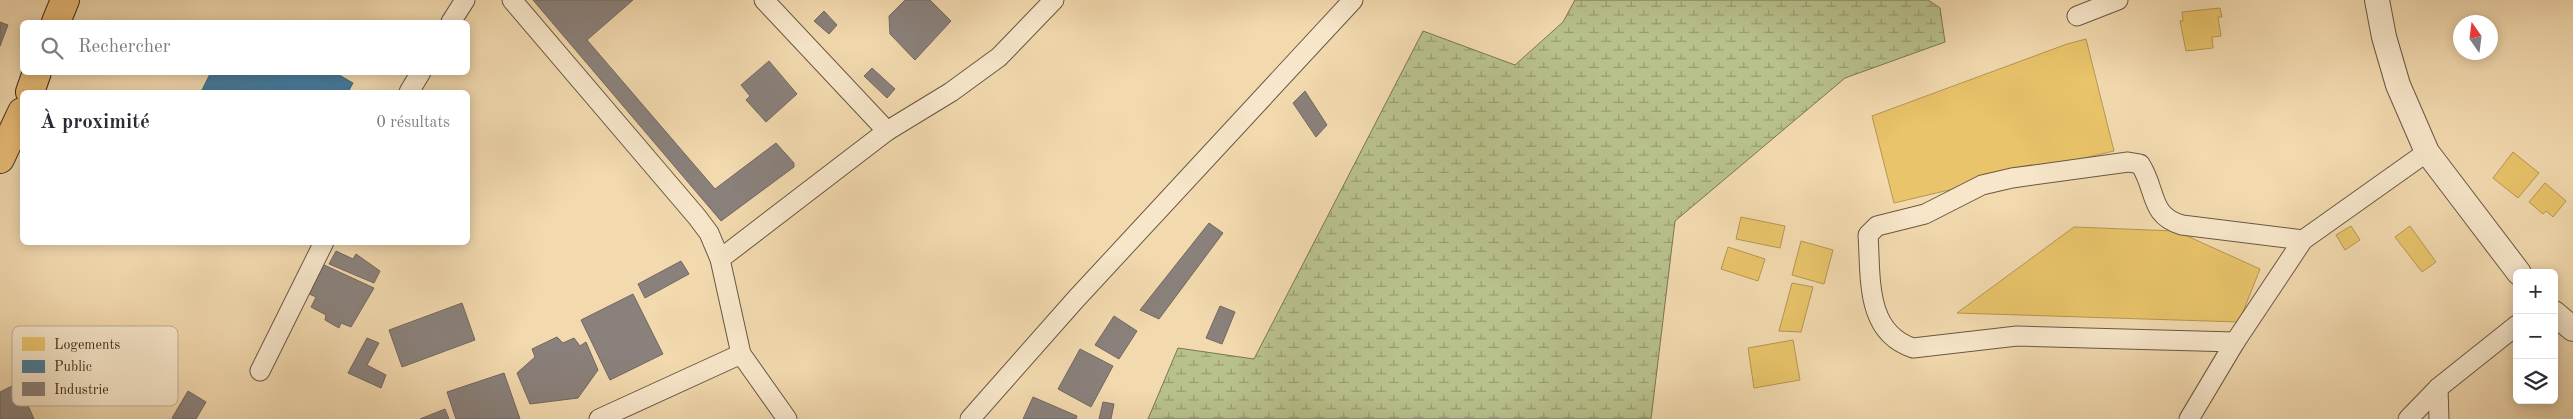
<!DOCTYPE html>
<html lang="fr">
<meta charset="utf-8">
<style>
:root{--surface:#fff;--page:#f2f2f3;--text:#2b2b33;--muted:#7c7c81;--line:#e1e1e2}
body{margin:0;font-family:"Old Standard TT",serif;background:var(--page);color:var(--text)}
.controls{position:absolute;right:15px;bottom:15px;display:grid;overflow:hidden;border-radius:8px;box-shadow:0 2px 12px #0003}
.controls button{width:45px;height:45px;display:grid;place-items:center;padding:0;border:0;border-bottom:1px solid var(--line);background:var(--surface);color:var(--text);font:25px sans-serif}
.compass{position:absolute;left:2453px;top:15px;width:45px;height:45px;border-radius:50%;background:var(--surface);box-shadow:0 2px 12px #0003;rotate:346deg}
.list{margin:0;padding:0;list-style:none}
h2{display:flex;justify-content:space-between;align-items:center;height:65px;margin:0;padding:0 20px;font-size:21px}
h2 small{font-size:16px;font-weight:400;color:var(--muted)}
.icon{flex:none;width:28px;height:28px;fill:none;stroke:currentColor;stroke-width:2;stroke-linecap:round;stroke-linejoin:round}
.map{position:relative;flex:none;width:2573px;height:419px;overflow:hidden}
.search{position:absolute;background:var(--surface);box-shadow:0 2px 12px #0003;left:20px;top:20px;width:450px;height:55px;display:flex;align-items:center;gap:12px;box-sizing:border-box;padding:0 18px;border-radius:8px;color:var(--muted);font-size:19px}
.panel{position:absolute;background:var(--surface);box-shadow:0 2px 12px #0003;left:20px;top:90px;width:450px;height:155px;border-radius:8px}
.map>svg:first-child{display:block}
.wetland{fill:url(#wetland-marsh);stroke:#797655}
.homes{fill:#e9c46a;stroke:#b49753}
.public{fill:#457b9d;stroke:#426477}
.industry{fill:#8a817c;stroke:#726860}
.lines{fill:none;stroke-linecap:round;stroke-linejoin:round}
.minor-casing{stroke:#685842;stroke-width:21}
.tertiary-casing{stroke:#685842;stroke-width:26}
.trunk-casing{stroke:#3a2d1e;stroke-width:30}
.minor{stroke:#f7e6ca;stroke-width:19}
.tertiary{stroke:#f7e6ca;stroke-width:24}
.trunk{stroke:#e9bc77;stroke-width:28}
.key{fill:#f7e6ca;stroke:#beae96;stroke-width:1}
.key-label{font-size:14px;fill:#3a2d1e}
</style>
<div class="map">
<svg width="2573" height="419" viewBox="0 0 2573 419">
<defs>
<pattern id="wetland-marsh" width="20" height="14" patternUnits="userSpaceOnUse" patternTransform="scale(1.25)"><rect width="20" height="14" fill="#b8c08c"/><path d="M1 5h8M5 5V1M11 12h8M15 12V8" fill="none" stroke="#979c72"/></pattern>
</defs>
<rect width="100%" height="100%" fill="#f2d9ae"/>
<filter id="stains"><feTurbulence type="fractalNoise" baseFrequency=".004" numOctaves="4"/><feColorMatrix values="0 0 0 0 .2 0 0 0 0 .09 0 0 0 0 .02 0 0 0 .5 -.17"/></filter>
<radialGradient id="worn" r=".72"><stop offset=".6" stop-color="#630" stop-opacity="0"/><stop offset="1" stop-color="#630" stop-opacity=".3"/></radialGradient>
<!-- wetland -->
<path class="wetland" d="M 1575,0 L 1928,0 L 1940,8 L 1945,42 L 1845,78 L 1675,221 L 1651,419 L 1148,419 L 1178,348 L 1254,359 L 1423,31 L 1515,65 L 1563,22 Z"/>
<!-- homes -->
<g class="homes">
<path d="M 2220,8 L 2222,17 L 2218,17 L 2221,36 L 2212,37 L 2213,48 L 2186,51 L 2180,21 L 2183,21 L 2182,12 Z"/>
<path d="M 2086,39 L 2114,151 L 1894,203 L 1872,116 L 2067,44 Z"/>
<path d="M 2513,152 L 2539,173 L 2518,198 L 2493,178 Z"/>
<path d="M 2545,183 L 2566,201 L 2553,217 L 2546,211 L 2543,214 L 2529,202 Z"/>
<path d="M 1741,217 L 1785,226 L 1780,248 L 1736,239 Z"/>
<path d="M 2351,226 L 2360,240 L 2345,250 L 2336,235 Z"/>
<path d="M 2410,226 L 2436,262 L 2422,272 L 2395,237 Z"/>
<path d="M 2074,227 L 2176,231 L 2260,269 L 2239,322 L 1957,313 Z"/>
<path d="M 1801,241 L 1833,250 L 1824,284 L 1792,275 Z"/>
<path d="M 1728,247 L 1765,259 L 1758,281 L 1721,269 Z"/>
<path d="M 1792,283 L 1813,287 L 1801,332 L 1779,331 Z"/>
<path d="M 1793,340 L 1800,380 L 1754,388 L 1748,348 Z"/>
</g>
<!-- public -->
<path class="public" d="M 211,72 L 334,72 L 353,83 L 348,92 L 201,92 Z"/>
<!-- industry -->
<g class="industry">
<path d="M 533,0 L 633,0 L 587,40 L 715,189 L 776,143 L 794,163 L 794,167 L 721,221 Z"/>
<path d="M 905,0 L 930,0 L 951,21 L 915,60 L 890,34 L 889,16 Z"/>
<path d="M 824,11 L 837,25 L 829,34 L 814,21 Z"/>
<path d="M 0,22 L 8,25 L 0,46 Z"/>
<path d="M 769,61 L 797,94 L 766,122 L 746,100 L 750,96 L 741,85 Z"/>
<path d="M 872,68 L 895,89 L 887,98 L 864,76 Z"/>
<path d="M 1305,91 L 1327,125 L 1316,137 L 1293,103 Z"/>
<path d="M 1209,223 L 1223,233 L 1159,319 L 1140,310 Z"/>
<path d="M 336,251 L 353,259 L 356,254 L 380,271 L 374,283 L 329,264 Z"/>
<path d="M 681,261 L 689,274 L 645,298 L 638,284 Z"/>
<path d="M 322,264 L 374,288 L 351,327 L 341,323 L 339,328 L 325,320 L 326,315 L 311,307 L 316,297 L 307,293 Z"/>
<path d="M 633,294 L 663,354 L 610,380 L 581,320 Z"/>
<path d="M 462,303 L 475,340 L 402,367 L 389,330 Z"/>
<path d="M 1220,306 L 1235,312 L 1222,344 L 1206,338 Z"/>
<path d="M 1114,316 L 1137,331 L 1119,359 L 1095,345 Z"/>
<path d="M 557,337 L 563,343 L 574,338 L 580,346 L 586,342 L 598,370 L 578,398 L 530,404 L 517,373 L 535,357 L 532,349 Z"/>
<path d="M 367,338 L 379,343 L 367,365 L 386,375 L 381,388 L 348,373 Z"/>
<path d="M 1080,349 L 1113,366 L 1091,407 L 1058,389 Z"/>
<path d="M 504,373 L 520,419 L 456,419 L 447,392 Z"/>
<path d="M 18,383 L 34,419 L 0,419 L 0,392 Z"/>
<path d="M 188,391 L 206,402 L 196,419 L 174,419 L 172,418 Z"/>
<path d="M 1033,397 L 1077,416 L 1076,419 L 1023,419 Z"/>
<path d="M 1103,402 L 1114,404 L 1111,419 L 1099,419 Z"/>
<path d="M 445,409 L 449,419 L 420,419 Z"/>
</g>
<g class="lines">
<defs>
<g id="minor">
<path d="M 512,0 L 697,217 L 709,233 L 720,259"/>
<path d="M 764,0 L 887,131"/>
<path d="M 2077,16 L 2118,0"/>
<path d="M 451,22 L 465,0"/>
<path d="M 409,92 L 421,72"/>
<path d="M 2235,342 L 2017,336 L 1913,348 C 1865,332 1871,278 1868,235 L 1877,226 L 1925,214 L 1982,185 L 2012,178 L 2128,162 L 2140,164 C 2157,190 2149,216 2182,225 L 2303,240"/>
<path d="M 741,354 L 720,259 L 887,131 L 951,92 L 999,57 L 1054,0"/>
<path d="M 260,371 L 324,242"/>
<path d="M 2438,388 L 2439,419"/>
<path d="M 599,419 L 741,354 L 787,419"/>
<path d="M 970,419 L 1076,299 L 1353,0"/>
<path d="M 2189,419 L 2235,342 L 2303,240 L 2427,152"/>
<path d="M 2408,419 L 2438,388 L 2517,325"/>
</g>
<g id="tertiary">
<path d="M 2377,0 L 2384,37 L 2398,85 L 2427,152 L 2519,273"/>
<path d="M 2554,313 L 2573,329"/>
</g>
<g id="trunk">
<path d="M 56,22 L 65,0"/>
<path d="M 30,92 L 37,72"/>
<path d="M 0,159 L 22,112"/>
</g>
</defs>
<!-- minor casing -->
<use href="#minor" class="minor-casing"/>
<!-- tertiary casing -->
<use href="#tertiary" class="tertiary-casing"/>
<!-- trunk casing -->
<use href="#trunk" class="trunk-casing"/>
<!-- minor -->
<use href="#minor" class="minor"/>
<!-- tertiary -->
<use href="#tertiary" class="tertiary"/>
<!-- trunk -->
<use href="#trunk" class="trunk"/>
</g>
<!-- legend -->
<rect x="12" y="326" width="166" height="80" rx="8" class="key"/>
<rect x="22" y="337" width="23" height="14" fill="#e9c46a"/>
<rect x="22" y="360" width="23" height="13" fill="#457b9d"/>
<rect x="22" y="382" width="23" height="14" fill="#8a817c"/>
<g class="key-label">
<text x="54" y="349">Logements</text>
<text x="54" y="371">Public</text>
<text x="54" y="394">Industrie</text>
</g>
<rect width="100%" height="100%" filter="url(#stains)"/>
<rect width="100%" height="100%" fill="url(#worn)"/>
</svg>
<div class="controls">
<button>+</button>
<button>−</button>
<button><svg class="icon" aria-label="layers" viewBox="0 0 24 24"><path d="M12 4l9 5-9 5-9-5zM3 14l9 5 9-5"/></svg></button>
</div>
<svg class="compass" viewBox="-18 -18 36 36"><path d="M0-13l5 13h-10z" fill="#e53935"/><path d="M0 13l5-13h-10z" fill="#7c7c81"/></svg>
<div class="search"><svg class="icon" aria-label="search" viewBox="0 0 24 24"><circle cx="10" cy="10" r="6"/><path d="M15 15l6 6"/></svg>Rechercher</div>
<section class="panel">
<h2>À proximité<small>0 résultats</small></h2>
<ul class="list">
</ul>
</section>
</div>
